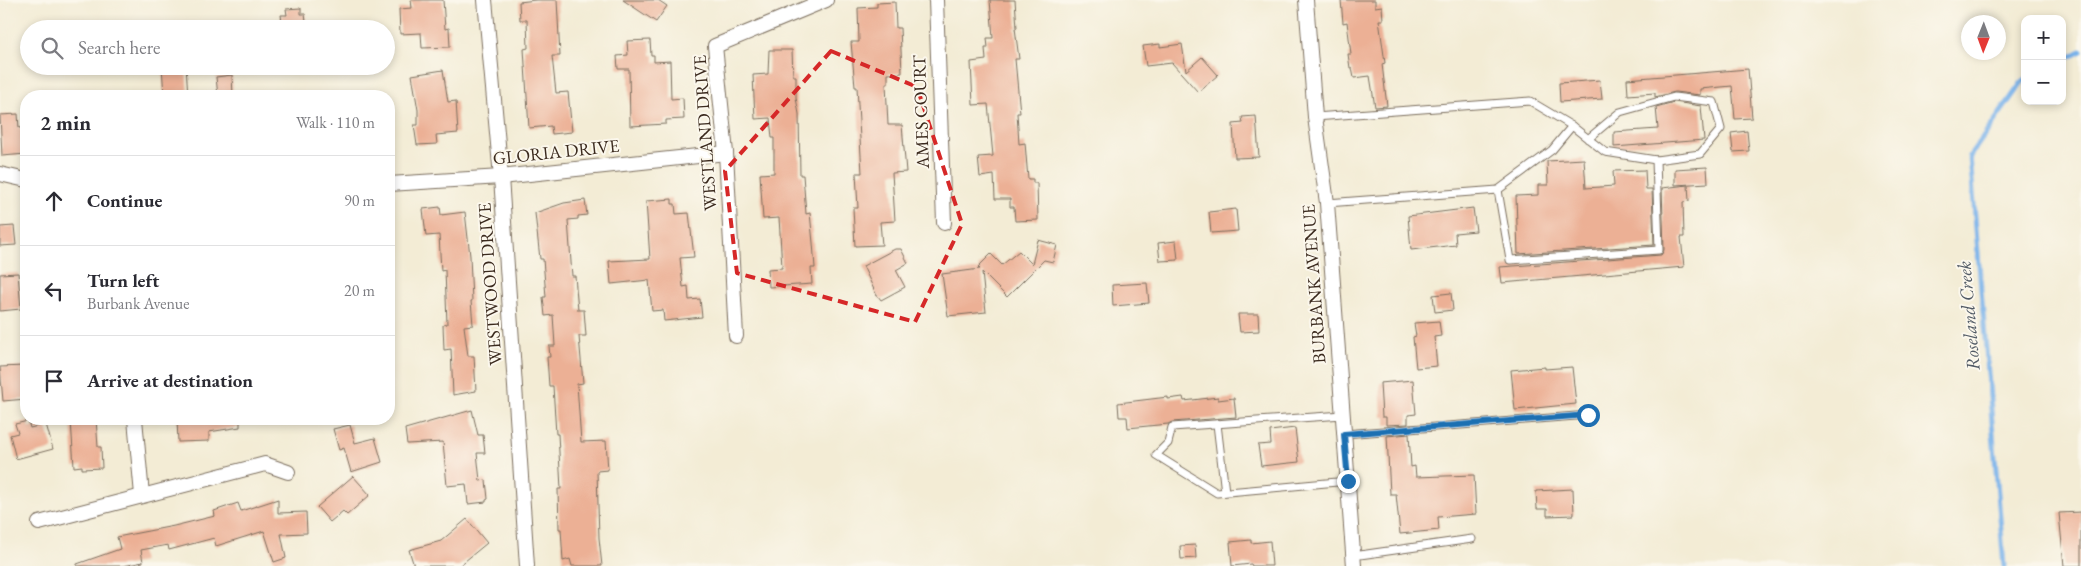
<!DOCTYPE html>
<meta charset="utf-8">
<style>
:root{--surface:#fff;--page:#f7f7f7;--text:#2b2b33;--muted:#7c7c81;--line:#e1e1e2}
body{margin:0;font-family:"EB Garamond",serif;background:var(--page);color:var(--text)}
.controls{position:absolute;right:15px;top:15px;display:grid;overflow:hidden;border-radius:10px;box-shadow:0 2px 8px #0003}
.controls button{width:45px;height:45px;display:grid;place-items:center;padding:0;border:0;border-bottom:1px solid var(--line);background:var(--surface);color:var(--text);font:25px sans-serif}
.compass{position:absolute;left:1961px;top:15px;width:45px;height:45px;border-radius:50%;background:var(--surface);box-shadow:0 2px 8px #0003;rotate:181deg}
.stop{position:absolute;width:15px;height:15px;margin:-11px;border:4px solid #1f6fb2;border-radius:50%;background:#fff}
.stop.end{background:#1f6fb2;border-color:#fff;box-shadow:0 1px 5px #0008}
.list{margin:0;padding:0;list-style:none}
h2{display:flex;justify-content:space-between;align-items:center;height:65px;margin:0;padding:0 20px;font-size:21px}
h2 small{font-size:16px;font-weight:400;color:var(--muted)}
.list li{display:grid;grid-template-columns:32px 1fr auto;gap:15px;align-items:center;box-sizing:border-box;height:90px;padding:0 20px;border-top:1px solid var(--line)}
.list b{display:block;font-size:19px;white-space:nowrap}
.list p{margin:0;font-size:16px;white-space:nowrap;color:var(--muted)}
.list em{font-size:16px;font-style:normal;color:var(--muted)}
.icon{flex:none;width:28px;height:28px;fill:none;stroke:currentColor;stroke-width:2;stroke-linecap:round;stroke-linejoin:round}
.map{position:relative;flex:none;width:2081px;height:566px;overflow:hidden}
.search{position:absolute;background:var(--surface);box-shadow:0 2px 8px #0003;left:20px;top:20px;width:375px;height:55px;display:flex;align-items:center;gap:12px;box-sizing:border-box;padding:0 18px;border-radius:28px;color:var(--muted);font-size:19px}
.panel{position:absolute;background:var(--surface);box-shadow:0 2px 8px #0003;left:20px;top:90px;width:375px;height:335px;border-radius:20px}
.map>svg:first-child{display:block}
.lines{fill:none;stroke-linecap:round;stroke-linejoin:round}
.stream{stroke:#79b2ea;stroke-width:5}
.building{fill:#ecb095}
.service-casing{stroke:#7b6e5e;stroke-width:9}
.minor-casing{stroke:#7b6e5e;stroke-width:16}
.service{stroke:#fff;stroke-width:7}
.minor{stroke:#fff;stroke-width:14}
.route{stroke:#1f6fb2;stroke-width:6}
.marked{fill:none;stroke:#d62828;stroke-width:4;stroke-dasharray:10 6;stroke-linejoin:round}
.labels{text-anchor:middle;stroke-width:4;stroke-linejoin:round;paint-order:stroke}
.street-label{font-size:18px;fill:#3b2a1e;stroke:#fbf7ec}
.water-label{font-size:19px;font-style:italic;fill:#515a65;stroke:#fbf7ec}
</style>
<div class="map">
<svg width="2081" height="566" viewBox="0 0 2081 566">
<rect width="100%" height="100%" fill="#fbf7ec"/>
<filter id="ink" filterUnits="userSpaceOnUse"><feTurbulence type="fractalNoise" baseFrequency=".02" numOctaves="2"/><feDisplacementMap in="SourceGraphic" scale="10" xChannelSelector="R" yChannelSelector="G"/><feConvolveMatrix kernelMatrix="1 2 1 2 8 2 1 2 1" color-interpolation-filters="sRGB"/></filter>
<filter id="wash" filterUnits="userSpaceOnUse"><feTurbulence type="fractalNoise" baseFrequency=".0096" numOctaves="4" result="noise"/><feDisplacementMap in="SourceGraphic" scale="20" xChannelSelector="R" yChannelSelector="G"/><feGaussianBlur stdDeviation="1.12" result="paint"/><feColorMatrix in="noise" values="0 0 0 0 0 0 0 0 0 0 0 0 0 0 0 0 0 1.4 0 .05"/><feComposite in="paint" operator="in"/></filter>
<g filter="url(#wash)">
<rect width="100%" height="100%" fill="#f3ecd5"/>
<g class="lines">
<!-- stream -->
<g class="stream">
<path d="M 2062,61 L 2081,51"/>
<path d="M 2004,566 L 1970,156 L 2022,82 L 2025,80"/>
</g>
</g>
<g id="blocks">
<!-- building -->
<g class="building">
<path d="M 411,0 L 443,0 L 445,29 L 449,28 L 450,47 L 422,48 L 421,33 L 400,34 L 399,9 L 412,8 Z"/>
<path d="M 536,0 L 557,0 L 560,56 L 552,56 L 556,93 L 568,92 L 572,132 L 552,134 L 551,126 L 529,128 L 524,49 L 528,48 L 527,20 L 520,20 L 519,2 Z"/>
<path d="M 623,0 L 658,0 L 667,6 L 656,22 Z"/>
<path d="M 990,0 L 1015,0 L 1017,28 L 1015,28 L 1019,59 L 1015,59 L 1020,113 L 1017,113 L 1019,144 L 1025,143 L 1028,179 L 1033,179 L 1033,183 L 1037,183 L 1038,220 L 1015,221 L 1014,207 L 1010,207 L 1010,199 L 995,199 L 994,175 L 980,177 L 978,157 L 993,156 L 988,104 L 973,105 L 971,62 L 986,60 L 985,48 L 988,48 L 987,38 L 993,38 Z"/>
<path d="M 1341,0 L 1375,0 L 1375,7 L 1382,6 L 1383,20 L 1379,20 L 1385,63 L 1382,64 L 1387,106 L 1375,107 L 1370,76 L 1354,78 L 1352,68 L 1350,68 L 1348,54 L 1351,54 L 1347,22 L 1343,23 Z"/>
<path d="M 895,2 L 896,28 L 900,28 L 902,73 L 888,74 L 888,84 L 886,84 L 888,125 L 902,125 L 906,172 L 892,173 L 895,221 L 880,222 L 882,245 L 855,246 L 853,208 L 858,208 L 856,173 L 862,173 L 857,87 L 855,87 L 851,42 L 859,42 L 858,8 L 877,7 L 877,3 Z"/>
<path d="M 301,8 L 301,14 L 305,14 L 307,29 L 283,29 L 281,15 L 287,15 L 286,9 Z"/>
<path d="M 650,40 L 651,55 L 654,55 L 654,62 L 670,61 L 671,99 L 683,98 L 684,119 L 666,120 L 666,124 L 630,126 L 629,69 L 618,69 L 617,56 L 628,55 L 627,41 Z"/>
<path d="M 1160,44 L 1160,47 L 1182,44 L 1186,71 L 1202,57 L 1218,75 L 1198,92 L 1172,63 L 1146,66 L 1143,46 Z"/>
<path d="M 769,50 L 792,50 L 793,76 L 796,76 L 796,98 L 799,114 L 800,175 L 803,175 L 806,214 L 810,213 L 813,243 L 815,268 L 811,268 L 812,284 L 769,287 L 768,269 L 782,268 L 780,233 L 779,218 L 763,219 L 760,174 L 774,173 L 774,138 L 772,138 L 770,118 L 755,119 L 753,75 L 768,74 Z"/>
<path d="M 162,66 L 186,66 L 188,96 L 164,96 Z"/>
<path d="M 1748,69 L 1752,118 L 1735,119 L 1732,86 L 1700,89 L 1700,95 L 1675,92 L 1655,97 L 1655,93 L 1628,95 L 1627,79 Z"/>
<path d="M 443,70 L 448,102 L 456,101 L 458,133 L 436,135 L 437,144 L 417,145 L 414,125 L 418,125 L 418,110 L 412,75 Z"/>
<path d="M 232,75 L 233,96 L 218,96 L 216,77 Z"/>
<path d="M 1600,80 L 1602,99 L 1560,102 L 1559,83 Z"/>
<path d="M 1674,102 L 1701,106 L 1704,140 L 1614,147 L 1614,132 L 1658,129 L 1656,107 Z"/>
<path d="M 18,114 L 19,128 L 26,127 L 26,154 L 2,156 L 0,115 Z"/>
<path d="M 1256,116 L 1259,157 L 1235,158 L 1233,124 L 1243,123 L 1242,117 Z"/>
<path d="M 1747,131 L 1749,151 L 1733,152 L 1731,133 Z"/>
<path d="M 1584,159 L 1586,188 L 1614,186 L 1613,171 L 1645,170 L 1646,189 L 1652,189 L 1654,245 L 1518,254 L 1516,196 L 1538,195 L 1538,185 L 1548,185 L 1547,161 Z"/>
<path d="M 1707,167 L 1708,183 L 1675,185 L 1675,169 Z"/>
<path d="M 1688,185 L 1689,201 L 1683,202 L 1684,237 L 1681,237 L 1684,267 L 1502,283 L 1500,267 L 1661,255 L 1664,250 L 1662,188 Z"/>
<path d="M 672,199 L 672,204 L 675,204 L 676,214 L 689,213 L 694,257 L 680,258 L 683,287 L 688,286 L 689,300 L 700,299 L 702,317 L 664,321 L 663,310 L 652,311 L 649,280 L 611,284 L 609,261 L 650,259 L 646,201 Z"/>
<path d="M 585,200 L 587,215 L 578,216 L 578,219 L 568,220 L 572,276 L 575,276 L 578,310 L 584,310 L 586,336 L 579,336 L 583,383 L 577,384 L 581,442 L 606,441 L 608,470 L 597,471 L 599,538 L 602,566 L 572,566 L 570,559 L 563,561 L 561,529 L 559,529 L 558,489 L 561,489 L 558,434 L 556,434 L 553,386 L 549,386 L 547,357 L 550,357 L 549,346 L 555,346 L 553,315 L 545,316 L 543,297 L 546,297 L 543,259 L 540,259 L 535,213 L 564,203 Z"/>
<path d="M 440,207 L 441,215 L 465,212 L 470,256 L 472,301 L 471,301 L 473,325 L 464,326 L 468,356 L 474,356 L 476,391 L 453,395 L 451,349 L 444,350 L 443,325 L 447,324 L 445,270 L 441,271 L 439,235 L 426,236 L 423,209 Z"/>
<path d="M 1473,208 L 1476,231 L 1455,233 L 1456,245 L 1411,250 L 1408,216 Z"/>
<path d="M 1236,209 L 1238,231 L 1211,233 L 1209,212 Z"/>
<path d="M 14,226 L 16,245 L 0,246 L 0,227 Z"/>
<path d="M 1038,240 L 1057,245 L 1053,262 L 1044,260 L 1007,297 L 982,272 L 986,312 L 948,316 L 942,274 L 980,269 L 978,267 L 991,254 L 1002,265 L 1019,251 L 1032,264 Z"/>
<path d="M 1176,241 L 1178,260 L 1160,261 L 1158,243 Z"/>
<path d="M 895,249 L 901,249 L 908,263 L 896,270 L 905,287 L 881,300 L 878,296 L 877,296 L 863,266 Z"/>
<path d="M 18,273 L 21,309 L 0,311 L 0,274 Z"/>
<path d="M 1147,283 L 1149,303 L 1113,306 L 1112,285 Z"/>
<path d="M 1451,293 L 1453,310 L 1435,312 L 1433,295 Z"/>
<path d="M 1238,314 L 1258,314 L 1259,331 L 1240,332 Z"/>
<path d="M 1439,321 L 1441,336 L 1434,337 L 1437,366 L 1416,368 L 1413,337 L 1416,336 L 1414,323 Z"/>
<path d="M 24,366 L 26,399 L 3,401 L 0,367 Z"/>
<path d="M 1545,367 L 1545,369 L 1572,367 L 1576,404 L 1515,410 L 1511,370 Z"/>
<path d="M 1413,380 L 1416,414 L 1408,415 L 1408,424 L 1386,425 L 1386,417 L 1382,417 L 1380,383 Z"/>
<path d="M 1168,397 L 1168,399 L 1183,397 L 1184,401 L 1218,397 L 1218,400 L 1234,398 L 1236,417 L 1172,422 L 1168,424 L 1128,428 L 1127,417 L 1119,417 L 1118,403 Z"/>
<path d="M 472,410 L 478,435 L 483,435 L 485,453 L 477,453 L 480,481 L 486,480 L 488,499 L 486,500 L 486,502 L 468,504 L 466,484 L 447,486 L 443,442 L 407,444 L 405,429 Z"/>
<path d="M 96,419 L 98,447 L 101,447 L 102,468 L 82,469 L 82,466 L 74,467 L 71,420 Z"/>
<path d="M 177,419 L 240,419 L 240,427 L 209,432 L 209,441 L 178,442 Z"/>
<path d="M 28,421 L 30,428 L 46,424 L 53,449 L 16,459 L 10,435 L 18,433 L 15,424 Z"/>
<path d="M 350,425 L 355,443 L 375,438 L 382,462 L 351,472 L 344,448 L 339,450 L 333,429 Z"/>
<path d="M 1295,428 L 1299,462 L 1261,466 L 1258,445 L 1271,444 L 1270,431 Z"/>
<path d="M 1409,434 L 1411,467 L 1415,466 L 1416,477 L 1474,475 L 1476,514 L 1438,517 L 1439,530 L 1400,534 L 1396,494 L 1390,494 L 1387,436 Z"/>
<path d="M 353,476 L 370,495 L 347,515 L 343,511 L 330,522 L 317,507 Z"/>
<path d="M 1573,489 L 1574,515 L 1547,516 L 1547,509 L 1537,509 L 1536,491 Z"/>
<path d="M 278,499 L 278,513 L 306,512 L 307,533 L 281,534 L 286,558 L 274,562 L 264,531 L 216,546 L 214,538 L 169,550 L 168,545 L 141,550 L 143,562 L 123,566 L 77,566 L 77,564 L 120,549 L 117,537 L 174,526 L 215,516 L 214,511 L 238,503 L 241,511 Z"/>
<path d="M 2081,512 L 2081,566 L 2064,566 L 2059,513 Z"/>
<path d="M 467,519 L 487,543 L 459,566 L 414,566 L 409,550 L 441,541 Z"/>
<path d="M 1251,540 L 1251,543 L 1270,541 L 1272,566 L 1252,566 L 1251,564 L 1232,566 L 1230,542 Z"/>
<path d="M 1195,545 L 1196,558 L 1181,559 L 1180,546 Z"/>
</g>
</g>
</g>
<g filter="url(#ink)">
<use href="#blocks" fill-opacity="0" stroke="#7b6e5e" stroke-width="1"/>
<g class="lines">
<defs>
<g id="service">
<path d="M 1315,117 L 1530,101 L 1572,126 L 1605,152 L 1656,160 L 1700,154 L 1721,129 L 1714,102 L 1674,97 L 1620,112 L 1588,139"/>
<path d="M 1498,190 L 1552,150 L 1572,126"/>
<path d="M 1327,203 L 1498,190 L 1510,260 L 1659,250 L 1656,160"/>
<path d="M 1343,415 L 1172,427 L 1168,443 L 1156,455 L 1217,493 L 1348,481"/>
<path d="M 1217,424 L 1225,492"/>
<path d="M 1344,434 L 1589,415"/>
<path d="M 1353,556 L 1472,539"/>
</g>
<g id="minor">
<path d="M 485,0 L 501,177 L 527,566"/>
<path d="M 936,0 L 944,223"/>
<path d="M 1306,0 L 1315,117 L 1327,203 L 1354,566"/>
<path d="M 0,174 L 26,180"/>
<path d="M 389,184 L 501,177 L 726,153"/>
<path d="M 736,336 L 726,153 L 715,46 L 826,0"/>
<path d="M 135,419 L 142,495"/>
<path d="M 39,523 L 265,464 L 288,472"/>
</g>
</defs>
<!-- service casing -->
<use href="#service" class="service-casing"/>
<!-- minor casing -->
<use href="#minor" class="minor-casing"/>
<!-- service -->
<use href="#service" class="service"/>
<!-- minor -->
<use href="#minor" class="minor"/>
</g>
</g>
<g class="lines" filter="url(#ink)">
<!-- route -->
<path class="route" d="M 1348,481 L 1344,434 L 1588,415"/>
</g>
<!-- marked area -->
<path class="marked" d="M 831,51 L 917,87 L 962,224 L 915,322 L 737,273 L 725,171 Z"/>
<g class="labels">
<!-- street labels -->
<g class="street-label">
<text transform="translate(921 112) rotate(-92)" y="6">AMES COURT</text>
<text transform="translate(705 133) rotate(-94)" y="6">WESTLAND DRIVE</text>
<text transform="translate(556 152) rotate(-6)" y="6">GLORIA DRIVE</text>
<text transform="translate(490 284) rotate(-94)" y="6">WESTWOOD DRIVE</text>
<text transform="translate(1314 284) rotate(-94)" y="6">BURBANK AVENUE</text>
</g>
<!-- water labels -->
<g class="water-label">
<text transform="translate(1968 316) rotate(-95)" y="7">Roseland Creek</text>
</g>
</g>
</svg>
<div class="controls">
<button>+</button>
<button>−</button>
</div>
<svg class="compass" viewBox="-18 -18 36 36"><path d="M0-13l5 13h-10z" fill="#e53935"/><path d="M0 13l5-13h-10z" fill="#7c7c81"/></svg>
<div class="stop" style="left:1588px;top:415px"></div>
<div class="stop end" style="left:1348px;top:481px"></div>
<div class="search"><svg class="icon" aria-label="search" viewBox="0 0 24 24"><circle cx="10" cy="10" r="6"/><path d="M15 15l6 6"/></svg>Search here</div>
<section class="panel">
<h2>2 min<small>Walk · 110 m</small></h2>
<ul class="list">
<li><svg class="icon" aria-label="ahead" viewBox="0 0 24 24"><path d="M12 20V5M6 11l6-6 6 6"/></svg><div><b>Continue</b></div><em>90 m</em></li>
<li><svg class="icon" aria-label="left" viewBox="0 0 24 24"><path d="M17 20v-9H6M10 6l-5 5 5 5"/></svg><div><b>Turn left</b><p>Burbank Avenue</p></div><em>20 m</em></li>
<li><svg class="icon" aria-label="arrive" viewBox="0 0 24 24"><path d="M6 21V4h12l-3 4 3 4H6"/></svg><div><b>Arrive at destination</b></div></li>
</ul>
</section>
</div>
